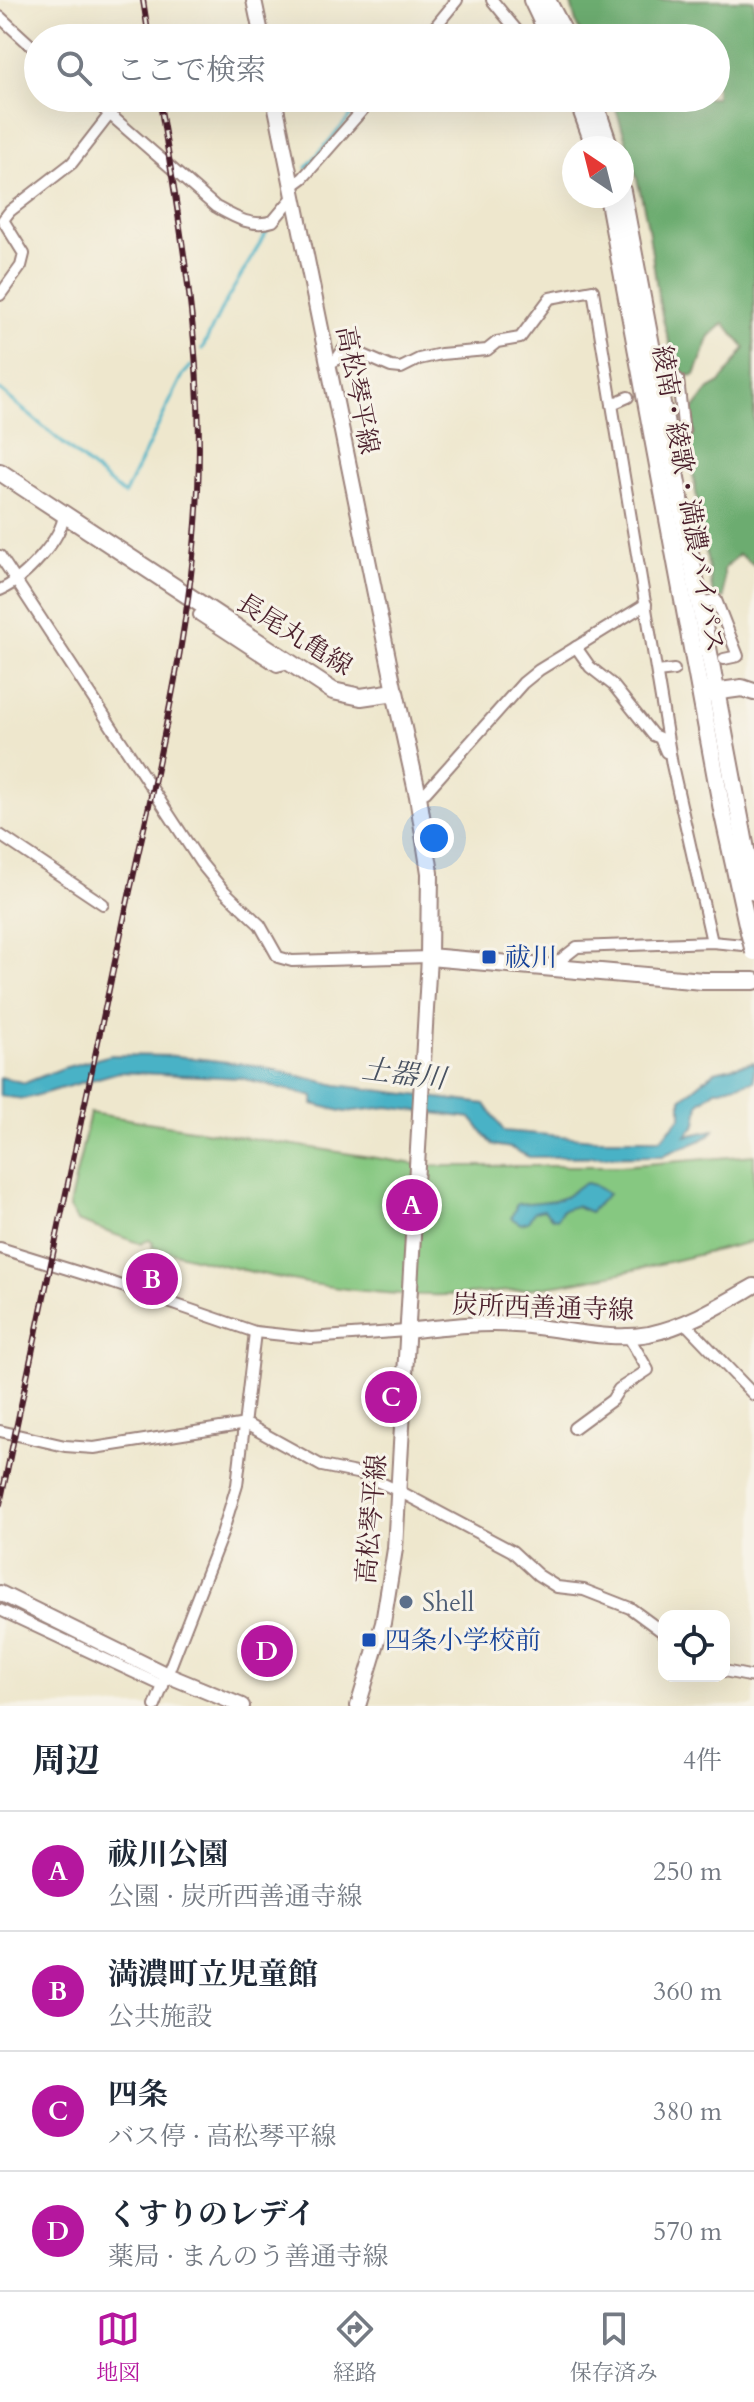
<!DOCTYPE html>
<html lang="ja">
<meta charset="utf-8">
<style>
:root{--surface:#fff;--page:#f6f6f7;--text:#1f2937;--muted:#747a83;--line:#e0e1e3;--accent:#b5179e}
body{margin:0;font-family:Cardo,"Noto Serif JP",serif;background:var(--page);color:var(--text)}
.controls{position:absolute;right:24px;bottom:24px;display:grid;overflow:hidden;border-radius:16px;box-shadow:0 8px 32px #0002}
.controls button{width:72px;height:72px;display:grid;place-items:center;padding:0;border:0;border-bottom:2px solid var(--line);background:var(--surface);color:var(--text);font:40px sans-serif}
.compass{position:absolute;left:562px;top:136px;width:72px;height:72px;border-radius:50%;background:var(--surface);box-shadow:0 8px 32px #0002;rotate:325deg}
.you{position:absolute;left:434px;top:838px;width:28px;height:28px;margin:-20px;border:6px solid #fff;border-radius:50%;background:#1a73e8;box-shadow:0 0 0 12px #1a73e833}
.badge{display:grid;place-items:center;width:52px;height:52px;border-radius:50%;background:var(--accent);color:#fff;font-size:26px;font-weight:700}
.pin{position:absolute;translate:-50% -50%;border:4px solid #fff;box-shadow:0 2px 8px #0006}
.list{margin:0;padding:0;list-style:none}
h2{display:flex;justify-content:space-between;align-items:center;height:104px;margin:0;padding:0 32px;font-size:34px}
h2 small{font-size:26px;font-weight:400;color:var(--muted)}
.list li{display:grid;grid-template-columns:52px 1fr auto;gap:24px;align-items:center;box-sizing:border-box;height:120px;padding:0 32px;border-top:2px solid var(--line)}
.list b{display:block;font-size:30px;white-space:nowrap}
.list p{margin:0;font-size:26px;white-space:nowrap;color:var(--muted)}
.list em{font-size:26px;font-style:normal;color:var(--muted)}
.icon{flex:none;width:44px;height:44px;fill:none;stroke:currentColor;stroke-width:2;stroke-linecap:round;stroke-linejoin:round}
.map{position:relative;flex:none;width:754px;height:1706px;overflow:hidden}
.search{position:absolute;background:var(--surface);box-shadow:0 8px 32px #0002;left:24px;right:24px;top:24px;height:88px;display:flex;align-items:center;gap:20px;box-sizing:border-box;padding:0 28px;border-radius:44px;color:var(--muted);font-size:30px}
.sheet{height:584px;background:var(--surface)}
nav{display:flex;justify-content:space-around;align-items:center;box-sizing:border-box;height:112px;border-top:2px solid var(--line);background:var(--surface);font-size:22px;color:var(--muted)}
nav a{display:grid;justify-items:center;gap:4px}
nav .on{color:var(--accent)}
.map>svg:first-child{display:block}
.green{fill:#86c881;stroke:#687456;stroke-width:2}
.forest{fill:#6cac6f;stroke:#5b664d;stroke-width:2}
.water{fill:#48b2c6;stroke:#496878;stroke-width:2}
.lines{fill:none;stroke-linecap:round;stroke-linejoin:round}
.stream{stroke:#48b2c6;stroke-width:3}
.minor-casing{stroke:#9c837c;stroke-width:14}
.secondary-casing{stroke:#9c837c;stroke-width:18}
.primary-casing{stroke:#9c837c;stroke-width:20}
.trunk-casing{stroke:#9c837c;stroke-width:20}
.minor{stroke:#fff;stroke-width:10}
.secondary{stroke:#fff;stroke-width:14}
.primary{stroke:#fff;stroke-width:16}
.trunk{stroke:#fff;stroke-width:16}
.rail-casing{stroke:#4a1f2b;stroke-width:6}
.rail{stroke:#f7f3e8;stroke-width:3;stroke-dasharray:9;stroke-linecap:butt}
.trunk-bridge-casing{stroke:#9c837c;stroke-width:20;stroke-linecap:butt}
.trunk-bridge{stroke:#fff;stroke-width:16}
.transit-dot{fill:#1a4fb4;stroke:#f7f3e8;stroke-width:3}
.service-dot{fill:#5c6f8a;stroke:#f7f3e8;stroke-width:3}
.labels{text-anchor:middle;stroke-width:6;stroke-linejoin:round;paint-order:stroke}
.street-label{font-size:26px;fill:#4a1f2b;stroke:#f7f3e8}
.transit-label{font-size:26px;fill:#164399;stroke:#f7f3e8;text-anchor:start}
.service-label{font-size:26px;fill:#4e5e75;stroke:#f7f3e8;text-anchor:start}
.water-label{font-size:28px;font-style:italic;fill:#495261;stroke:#f7f3e8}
</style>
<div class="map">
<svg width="754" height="1706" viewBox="0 0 754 1706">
<rect width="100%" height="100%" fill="#f7f3e8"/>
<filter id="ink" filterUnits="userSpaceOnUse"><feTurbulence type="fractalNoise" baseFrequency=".0125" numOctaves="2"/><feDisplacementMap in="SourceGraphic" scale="16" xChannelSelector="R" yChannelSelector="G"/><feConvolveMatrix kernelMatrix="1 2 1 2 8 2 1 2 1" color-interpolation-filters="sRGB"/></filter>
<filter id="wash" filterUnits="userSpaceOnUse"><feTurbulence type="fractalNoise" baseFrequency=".006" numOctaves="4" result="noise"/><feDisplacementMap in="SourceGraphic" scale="32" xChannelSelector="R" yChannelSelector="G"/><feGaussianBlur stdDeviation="1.8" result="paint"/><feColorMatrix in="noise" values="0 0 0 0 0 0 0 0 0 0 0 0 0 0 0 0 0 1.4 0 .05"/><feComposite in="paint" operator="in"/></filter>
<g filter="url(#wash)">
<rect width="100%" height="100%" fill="#eee7cd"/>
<!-- green -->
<path class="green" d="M 90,1113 L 427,1166 L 621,1166 L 754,1155 L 754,1241 C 662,1264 567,1289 472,1294 C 364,1301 256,1275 152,1247 L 153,1242 L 149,1239 L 141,1244 L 77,1221 L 69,1208 L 70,1202 Z"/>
<!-- forest -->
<path class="forest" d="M 570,0 L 754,0 L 754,565 L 739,554 L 724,569 L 724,598 L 713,595 L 688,444 L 694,435 L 692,411 L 709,389 L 720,383 L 745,348 L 724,323 L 710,336 L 695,375 L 685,376 C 658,331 657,279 648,228 C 640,184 627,141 612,98 L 716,98 L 716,38 L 584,38 L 577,26 Z"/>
<!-- water -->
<g class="water">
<path d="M 111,1055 L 176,1056 L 254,1065 L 337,1085 L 485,1104 L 504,1131 L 594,1139 L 661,1139 L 681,1117 L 681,1099 L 715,1071 L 754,1062 L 754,1081 L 716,1090 L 699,1103 L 696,1124 L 686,1136 L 714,1130 C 701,1146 679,1145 663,1156 L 529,1157 L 511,1148 L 493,1145 L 471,1118 L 388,1107 L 345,1112 L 313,1104 L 314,1097 L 241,1078 L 119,1072 L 24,1099 L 0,1096 L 0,1077 L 25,1083 L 63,1068 Z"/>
<path d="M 587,1183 L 594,1185 L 608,1194 L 590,1212 L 576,1206 L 562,1210 L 557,1219 L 552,1218 L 544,1210 L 534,1212 L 528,1222 L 521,1224 L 511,1218 L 517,1204 C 533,1202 550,1203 565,1197 C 574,1193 576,1185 587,1183 Z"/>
</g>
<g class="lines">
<!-- stream -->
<g class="stream">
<path d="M 419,38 L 430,25"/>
<path d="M 306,168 L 366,98"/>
<path d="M 202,349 L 222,308 L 269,228"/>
<path d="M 0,390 L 124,495 L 183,375 L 191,366"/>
</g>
</g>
</g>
<g filter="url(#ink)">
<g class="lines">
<defs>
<g id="minor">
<path d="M 492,0 L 523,38"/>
<path d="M 0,17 L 38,52"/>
<path d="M 426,38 L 457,0"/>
<path d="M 91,98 L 216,207 C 234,217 252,228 273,221 L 294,196"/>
<path d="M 292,186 L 303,178 L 373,98"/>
<path d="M 0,295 L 21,266 L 24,254 L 3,220 L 10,211 L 72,163 L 110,114"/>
<path d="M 329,364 L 336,360 L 345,347 L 391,367 L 401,368 L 419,359 L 441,354 L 487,350 L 497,342 L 520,338 L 550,298 L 593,290 L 672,765 L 712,942"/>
<path d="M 612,404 L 628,397"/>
<path d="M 664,442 L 678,440 L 684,434 L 678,379 L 670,380"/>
<path d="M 0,556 L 200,862 L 222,889 L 260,925 L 278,957 L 292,961 L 429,957"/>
<path d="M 0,590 C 23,580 63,539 64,513"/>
<path d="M 700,603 L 716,600 L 738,656 L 724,659"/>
<path d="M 199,615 L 277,666 L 289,663"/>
<path d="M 576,647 L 590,667 L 613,685 L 653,735 L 660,738 L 666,752"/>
<path d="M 657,672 L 674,670"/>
<path d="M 418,796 L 426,792 L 523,683 L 539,670 L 646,604"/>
<path d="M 0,835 L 103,904"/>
<path d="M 549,969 L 577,947 L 712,942 L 754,946"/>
<path d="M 0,1248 L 113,1283 L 255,1332 L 311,1338 L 406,1331"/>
<path d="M 685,1323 L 754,1395"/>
<path d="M 574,1428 L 612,1400 L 619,1389 L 648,1370 L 627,1334"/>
<path d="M 0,1431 L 65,1446 L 94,1448 L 246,1424 L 322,1466 L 361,1474 L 399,1491 L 512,1551 L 538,1575 L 557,1587 L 584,1590 L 630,1608 L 664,1633"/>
<path d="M 0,1610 L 163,1686"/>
<path d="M 724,1671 L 754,1677"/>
<path d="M 155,1706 L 222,1534 L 237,1485 L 255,1332"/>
</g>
<g id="secondary">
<path d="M 254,0 L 262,38"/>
<path d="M 274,98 L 395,692"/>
<path d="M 406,1331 C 442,1327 479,1322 515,1325 C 559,1327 606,1342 649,1334 C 687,1326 721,1305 754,1286"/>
<path d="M 0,1593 L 167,1675 L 242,1706"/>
<path d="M 358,1706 L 383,1623 L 395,1549 L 429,957"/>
</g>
<path id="primary" d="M 0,472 L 333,691 L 361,697 L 395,692 L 418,796 L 430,873 L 429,957 L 703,981 L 754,981"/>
<g id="trunk">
<path d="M 532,0 L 550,38"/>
<path d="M 547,0 L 567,38"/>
<path d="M 577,98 L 595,148"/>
<path d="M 593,98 L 610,148"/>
<path d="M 622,191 L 754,892"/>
<path d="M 608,196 L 722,810 L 747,924"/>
<path d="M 706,693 L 742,688 L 754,692"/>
</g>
</defs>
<!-- minor casing -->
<use href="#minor" class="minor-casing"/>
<!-- secondary casing -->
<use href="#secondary" class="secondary-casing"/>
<!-- primary casing -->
<use href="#primary" class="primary-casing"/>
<!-- trunk casing -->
<use href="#trunk" class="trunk-casing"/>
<!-- minor -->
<use href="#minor" class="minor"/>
<!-- secondary -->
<use href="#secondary" class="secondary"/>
<!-- primary -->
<use href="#primary" class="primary"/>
<!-- trunk -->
<use href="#trunk" class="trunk"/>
<defs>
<g id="rail">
<path d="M 143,0 L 149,38"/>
<path d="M 0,1504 C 42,1307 83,1111 125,914 C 155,775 192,632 198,490 C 204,358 181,228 159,98"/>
</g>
</defs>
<!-- rail casing -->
<use href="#rail" class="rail-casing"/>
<!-- rail -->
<use href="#rail" class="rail"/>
<defs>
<path id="trunk-bridge" d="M 747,924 L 754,952"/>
</defs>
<!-- trunk-bridge casing -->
<use href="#trunk-bridge" class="trunk-bridge-casing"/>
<!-- trunk-bridge -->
<use href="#trunk-bridge" class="trunk-bridge"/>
</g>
</g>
<!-- markers -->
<g class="transit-dot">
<rect x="481" y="949" width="16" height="16" rx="4"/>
<rect x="361" y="1632" width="16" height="16" rx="4"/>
</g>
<circle class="service-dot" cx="406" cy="1602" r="8"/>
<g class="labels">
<!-- street labels -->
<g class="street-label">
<text transform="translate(358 390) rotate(79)" y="9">高松琴平線</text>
<text transform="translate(689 499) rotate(80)" y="9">綾南・綾歌・満濃バイパス</text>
<text transform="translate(295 634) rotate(32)" y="9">長尾丸亀線</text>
<text transform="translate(543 1307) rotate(2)" y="9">炭所西善通寺線</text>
<text transform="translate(371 1519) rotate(-85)" y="9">高松琴平線</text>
</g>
<!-- transit labels -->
<g class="transit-label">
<text x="505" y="966">祓川</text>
<text x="385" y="1649">四条小学校前</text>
</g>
<!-- service labels -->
<g class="service-label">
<text x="422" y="1611">Shell</text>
</g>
<!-- water labels -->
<g class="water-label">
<text transform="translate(404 1073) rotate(7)" y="10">土器川</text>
</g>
</g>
</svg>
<div class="controls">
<button><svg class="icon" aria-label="locate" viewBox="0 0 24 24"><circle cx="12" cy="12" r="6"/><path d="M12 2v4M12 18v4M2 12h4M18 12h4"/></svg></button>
</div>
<svg class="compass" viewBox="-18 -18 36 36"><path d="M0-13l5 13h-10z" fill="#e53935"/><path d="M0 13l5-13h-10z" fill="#747a83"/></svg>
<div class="you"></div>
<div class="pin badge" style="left:412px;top:1205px">A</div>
<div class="pin badge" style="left:152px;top:1279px">B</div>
<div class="pin badge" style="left:391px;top:1397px">C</div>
<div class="pin badge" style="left:267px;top:1651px">D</div>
<div class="search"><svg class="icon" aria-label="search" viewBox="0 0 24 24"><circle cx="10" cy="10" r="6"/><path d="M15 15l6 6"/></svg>ここで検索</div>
</div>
<section class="sheet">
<h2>周辺<small>4件</small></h2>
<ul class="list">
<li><span class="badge">A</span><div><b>祓川公園</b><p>公園 · 炭所西善通寺線</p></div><em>250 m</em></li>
<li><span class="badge">B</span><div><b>満濃町立児童館</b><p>公共施設</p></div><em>360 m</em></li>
<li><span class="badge">C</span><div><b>四条</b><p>バス停 · 高松琴平線</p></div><em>380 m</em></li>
<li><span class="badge">D</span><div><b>くすりのレデイ</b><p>薬局 · まんのう善通寺線</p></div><em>570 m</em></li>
</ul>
</section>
<nav>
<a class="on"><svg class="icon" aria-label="map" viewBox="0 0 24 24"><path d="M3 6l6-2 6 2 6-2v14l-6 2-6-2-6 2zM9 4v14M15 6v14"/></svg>地図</a>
<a><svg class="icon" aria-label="directions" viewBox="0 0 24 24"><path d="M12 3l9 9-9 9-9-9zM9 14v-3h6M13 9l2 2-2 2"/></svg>経路</a>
<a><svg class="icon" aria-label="saved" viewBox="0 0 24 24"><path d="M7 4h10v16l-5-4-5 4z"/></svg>保存済み</a>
</nav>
